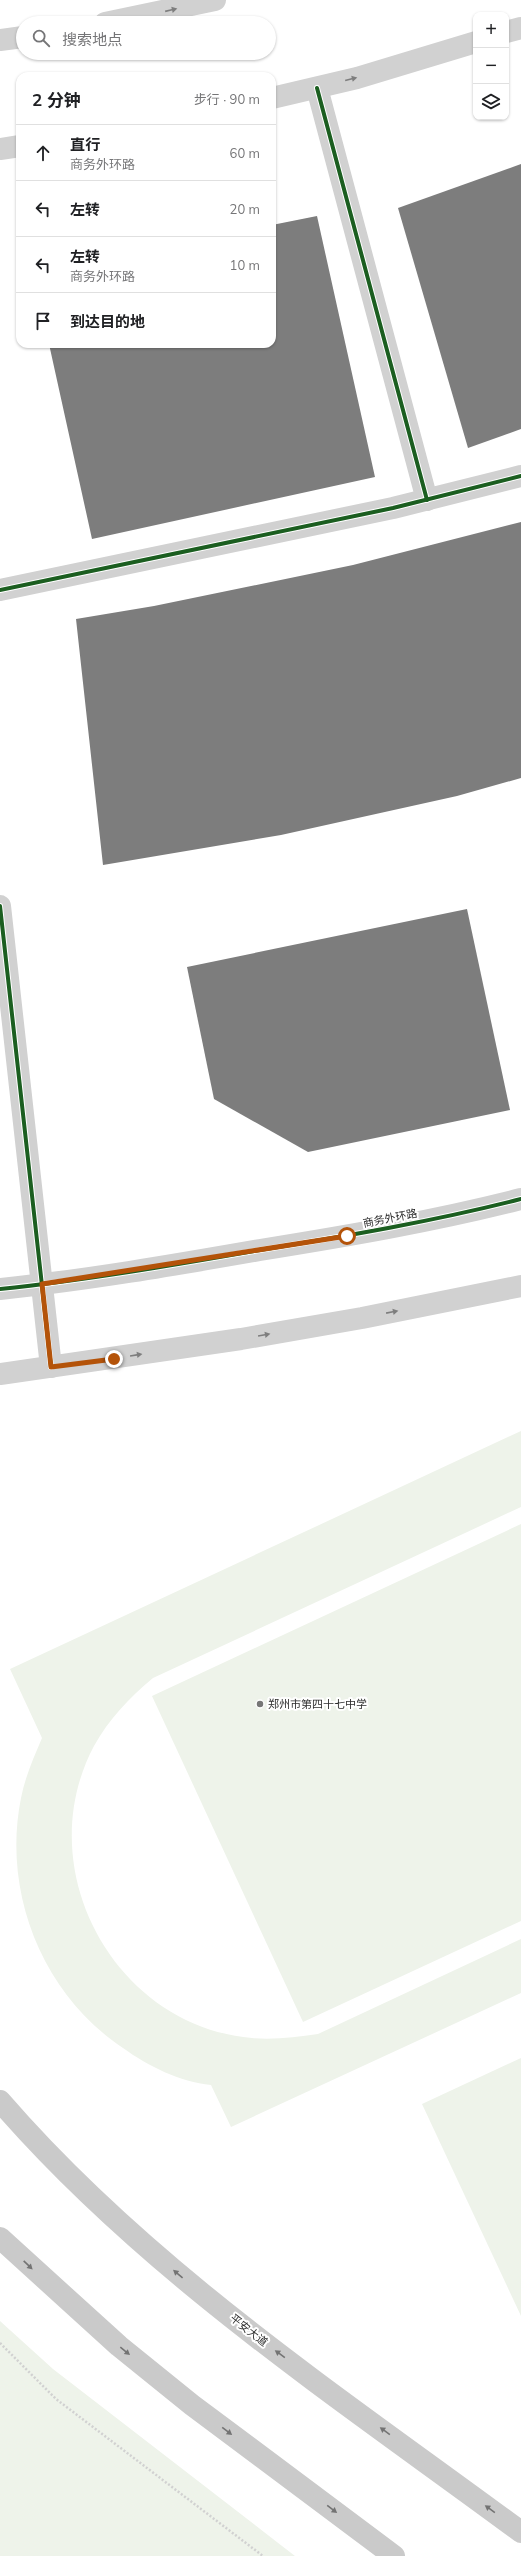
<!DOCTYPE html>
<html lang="zh">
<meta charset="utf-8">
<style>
:root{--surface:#fff;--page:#f2f2f2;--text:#202124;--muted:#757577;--line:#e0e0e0}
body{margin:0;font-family:Mulish,"Noto Sans SC",sans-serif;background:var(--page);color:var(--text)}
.controls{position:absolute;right:12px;top:12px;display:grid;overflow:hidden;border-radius:8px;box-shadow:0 1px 3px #0004}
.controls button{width:36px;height:36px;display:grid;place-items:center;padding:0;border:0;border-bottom:1px solid var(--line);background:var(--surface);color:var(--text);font:20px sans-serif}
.stop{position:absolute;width:12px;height:12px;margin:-9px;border:3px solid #b45309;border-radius:50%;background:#fff}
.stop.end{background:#b45309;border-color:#fff;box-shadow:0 1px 4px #0008}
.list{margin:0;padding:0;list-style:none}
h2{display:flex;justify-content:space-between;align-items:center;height:52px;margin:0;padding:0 16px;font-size:17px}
h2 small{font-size:13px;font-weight:400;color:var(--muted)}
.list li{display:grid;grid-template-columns:26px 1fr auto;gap:12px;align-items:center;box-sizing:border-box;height:56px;padding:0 16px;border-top:1px solid var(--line)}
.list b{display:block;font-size:15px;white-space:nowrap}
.list p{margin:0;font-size:13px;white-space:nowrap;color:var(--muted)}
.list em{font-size:13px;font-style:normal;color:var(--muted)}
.icon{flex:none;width:22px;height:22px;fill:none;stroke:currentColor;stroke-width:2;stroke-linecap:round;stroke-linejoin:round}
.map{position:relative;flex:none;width:521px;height:2556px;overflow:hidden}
.search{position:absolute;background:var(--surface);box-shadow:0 1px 3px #0004;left:16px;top:16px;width:260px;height:44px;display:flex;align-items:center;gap:10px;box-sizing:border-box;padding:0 14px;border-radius:22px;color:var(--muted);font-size:15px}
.panel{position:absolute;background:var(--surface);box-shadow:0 1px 3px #0004;left:16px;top:72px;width:260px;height:276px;border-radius:12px}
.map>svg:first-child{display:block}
.green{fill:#eef3ea}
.building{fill:#7d7d7d}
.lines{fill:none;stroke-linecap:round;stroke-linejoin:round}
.path{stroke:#d1d1d1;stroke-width:2.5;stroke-dasharray:2 2;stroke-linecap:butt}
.minor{stroke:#d1d1d1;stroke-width:22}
.tertiary{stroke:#d1d1d1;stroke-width:22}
.secondary{stroke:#cacaca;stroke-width:22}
.cycleway-casing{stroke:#fff;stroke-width:6}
.cycleway{stroke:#1b5e20;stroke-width:4}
.oneway{fill:#7e7e7e}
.oneway2{fill:#737373}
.route{stroke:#b45309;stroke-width:5}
.poi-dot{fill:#767676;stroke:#fff;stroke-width:1.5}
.labels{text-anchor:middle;stroke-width:4;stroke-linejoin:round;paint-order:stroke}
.street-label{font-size:11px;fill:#2c2c2c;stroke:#fff}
.poi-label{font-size:11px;fill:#2c2c2c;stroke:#fff;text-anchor:start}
</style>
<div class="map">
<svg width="521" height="2556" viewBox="0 0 521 2556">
<rect width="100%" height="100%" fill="#fff"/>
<!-- green -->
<g class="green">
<path d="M 521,1431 L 521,1507 L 153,1678 C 129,1698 109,1719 94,1746 C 29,1868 114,2026 252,2038 C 274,2040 296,2037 318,2034 L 521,1939 L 521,1993 L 231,2127 L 211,2085 C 180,2082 148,2066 123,2048 C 42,1994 2,1892 21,1798 C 25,1777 34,1757 42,1738 L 10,1669 Z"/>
<path d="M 521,1524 L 521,1921 L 303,2022 L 152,1696 Z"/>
<path d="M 521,2058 L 521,2316 L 422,2104 Z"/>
<path d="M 0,2321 L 53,2369 L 295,2556 L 0,2556 Z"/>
</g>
<!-- building -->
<g class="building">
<path d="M 521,164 L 521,429 L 468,448 L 398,208 Z"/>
<path d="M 317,216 L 375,477 L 92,539 L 49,344 L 272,344 L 272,225 Z"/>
<path d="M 521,522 L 521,778 L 457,796 L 281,835 L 103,865 L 76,619 L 154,606 L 353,565 Z"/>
<path d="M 467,909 L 510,1110 L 308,1152 L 214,1099 L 187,967 Z"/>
</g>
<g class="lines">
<!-- path -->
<path class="path" d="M 0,2343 L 56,2399 L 263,2556"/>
<!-- minor -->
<g class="minor">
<path d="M 506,32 L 521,28"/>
<path d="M 317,88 L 427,500"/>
<path d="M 272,98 L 357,78 L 476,42"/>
<path d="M 0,149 L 20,146"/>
<path d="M 0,590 L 393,508 L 521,476"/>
<path d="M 0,906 L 51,1367"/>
</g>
<!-- tertiary -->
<g class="tertiary">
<path d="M 105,23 L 215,0"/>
<path d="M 0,40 L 23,37"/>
<path d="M 0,1289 C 87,1280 174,1265 260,1250 C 347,1236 435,1221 521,1199"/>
<path d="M 0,1374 L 241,1339 L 362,1318 L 521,1286"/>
</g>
<!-- secondary -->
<g class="secondary">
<path d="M 0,2101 C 148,2272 340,2398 521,2532"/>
<path d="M 0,2238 L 119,2346 L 192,2405 L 394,2556"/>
</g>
<defs>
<g id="cycleway">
<path d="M 317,88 L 427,500"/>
<path d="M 0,590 L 393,508 L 521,476"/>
<path d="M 0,906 L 51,1367"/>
<path d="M 0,1289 C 87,1280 174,1265 260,1250 C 347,1236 435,1221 521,1199"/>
</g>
</defs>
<!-- cycleway casing -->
<use href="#cycleway" class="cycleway-casing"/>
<!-- cycleway -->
<use href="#cycleway" class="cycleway"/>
</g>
<!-- one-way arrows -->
<defs><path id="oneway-solid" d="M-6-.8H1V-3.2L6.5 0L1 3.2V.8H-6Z"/></defs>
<g class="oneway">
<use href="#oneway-solid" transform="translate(171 10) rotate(-13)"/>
<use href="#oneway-solid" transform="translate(351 79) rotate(-14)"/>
<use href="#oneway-solid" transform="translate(392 1312) rotate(-11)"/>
<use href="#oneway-solid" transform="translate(264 1335) rotate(-10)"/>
<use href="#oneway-solid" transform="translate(136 1355) rotate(-9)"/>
</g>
<g class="oneway2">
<use href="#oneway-solid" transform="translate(28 2265) rotate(44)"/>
<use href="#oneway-solid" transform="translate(178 2274) rotate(-140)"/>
<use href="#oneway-solid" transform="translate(125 2351) rotate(39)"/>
<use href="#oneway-solid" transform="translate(280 2354) rotate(-144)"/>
<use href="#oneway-solid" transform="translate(227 2431) rotate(37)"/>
<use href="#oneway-solid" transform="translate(385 2431) rotate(-144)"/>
<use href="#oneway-solid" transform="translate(332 2509) rotate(37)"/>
<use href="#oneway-solid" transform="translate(490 2509) rotate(-144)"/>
</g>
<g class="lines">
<!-- route -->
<path class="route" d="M 114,1359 L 51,1367 L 42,1284 L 347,1236"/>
</g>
<!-- markers -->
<circle class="poi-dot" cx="260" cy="1704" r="4"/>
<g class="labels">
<!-- street labels -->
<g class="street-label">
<text transform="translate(390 1218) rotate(-11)" y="4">商务外环路</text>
<text transform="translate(249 2330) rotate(38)" y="4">平安大道</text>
</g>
<!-- poi labels -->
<g class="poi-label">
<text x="268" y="1708">郑州市第四十七中学</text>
</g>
</g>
</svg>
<div class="controls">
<button>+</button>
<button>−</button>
<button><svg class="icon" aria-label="layers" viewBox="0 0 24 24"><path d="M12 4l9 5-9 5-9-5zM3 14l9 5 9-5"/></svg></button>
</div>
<div class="stop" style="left:347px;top:1236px"></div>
<div class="stop end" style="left:114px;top:1359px"></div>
<div class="search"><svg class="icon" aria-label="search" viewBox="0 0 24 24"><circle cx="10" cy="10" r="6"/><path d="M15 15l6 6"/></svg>搜索地点</div>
<section class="panel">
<h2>2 分钟<small>步行 · 90 m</small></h2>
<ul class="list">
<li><svg class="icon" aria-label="ahead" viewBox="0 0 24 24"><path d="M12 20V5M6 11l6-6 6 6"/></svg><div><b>直行</b><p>商务外环路</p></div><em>60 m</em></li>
<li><svg class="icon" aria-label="left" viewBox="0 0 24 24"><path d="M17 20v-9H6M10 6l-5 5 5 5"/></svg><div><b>左转</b></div><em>20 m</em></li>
<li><svg class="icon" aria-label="left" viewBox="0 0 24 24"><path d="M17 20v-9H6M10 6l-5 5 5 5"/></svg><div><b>左转</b><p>商务外环路</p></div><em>10 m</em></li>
<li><svg class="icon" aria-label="arrive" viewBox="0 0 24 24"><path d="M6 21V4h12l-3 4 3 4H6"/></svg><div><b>到达目的地</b></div></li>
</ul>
</section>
</div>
